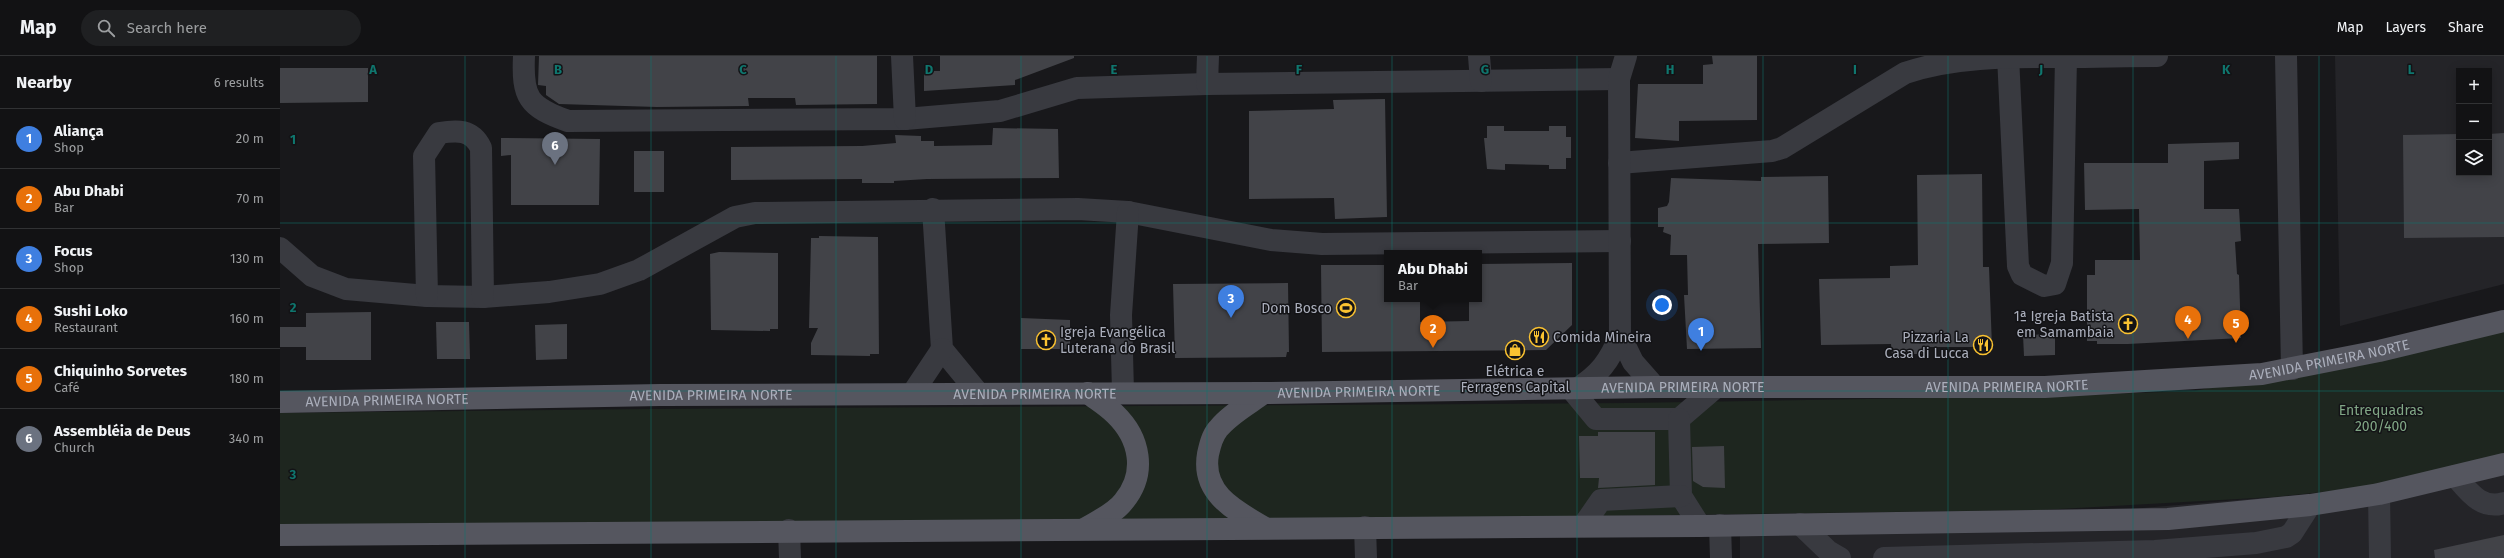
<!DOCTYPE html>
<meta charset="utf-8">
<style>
:root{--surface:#121214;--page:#1f2022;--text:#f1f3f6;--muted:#9c9ea0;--line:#313234;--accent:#d93025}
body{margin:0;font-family:"Fira Sans",sans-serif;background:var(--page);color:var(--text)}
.controls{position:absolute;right:12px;top:12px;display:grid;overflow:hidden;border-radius:0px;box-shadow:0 2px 10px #0003}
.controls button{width:36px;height:36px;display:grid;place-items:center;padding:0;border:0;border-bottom:1px solid var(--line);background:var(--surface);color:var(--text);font:20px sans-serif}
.you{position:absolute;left:1382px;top:249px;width:14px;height:14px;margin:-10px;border:3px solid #fff;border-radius:50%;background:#1a73e8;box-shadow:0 0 0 6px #1a73e833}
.badge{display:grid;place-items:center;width:26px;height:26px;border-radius:50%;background:var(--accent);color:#fff;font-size:13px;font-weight:700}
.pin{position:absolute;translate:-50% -33px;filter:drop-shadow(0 1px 2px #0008)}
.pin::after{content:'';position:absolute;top:21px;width:14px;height:12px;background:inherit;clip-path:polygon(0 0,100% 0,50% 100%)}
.popup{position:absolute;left:1104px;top:194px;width:98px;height:52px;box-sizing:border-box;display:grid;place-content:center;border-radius:0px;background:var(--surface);filter:drop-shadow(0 1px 3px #0005);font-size:13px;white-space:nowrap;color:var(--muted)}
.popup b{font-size:15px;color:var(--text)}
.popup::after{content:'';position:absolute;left:50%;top:100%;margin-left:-8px;border:8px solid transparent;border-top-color:var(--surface)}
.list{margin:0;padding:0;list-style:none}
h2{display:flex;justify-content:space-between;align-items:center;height:52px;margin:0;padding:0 16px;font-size:17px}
h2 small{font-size:13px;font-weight:400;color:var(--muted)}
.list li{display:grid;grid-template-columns:26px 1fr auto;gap:12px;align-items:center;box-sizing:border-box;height:60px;padding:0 16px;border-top:1px solid var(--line)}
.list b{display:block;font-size:15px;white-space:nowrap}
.list p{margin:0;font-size:13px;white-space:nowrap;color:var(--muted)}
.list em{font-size:13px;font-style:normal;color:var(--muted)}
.icon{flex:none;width:22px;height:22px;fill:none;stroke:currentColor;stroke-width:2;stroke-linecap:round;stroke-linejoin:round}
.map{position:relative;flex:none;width:2224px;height:502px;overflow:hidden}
header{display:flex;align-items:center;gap:24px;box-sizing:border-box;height:56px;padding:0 20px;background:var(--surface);border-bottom:1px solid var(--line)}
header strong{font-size:19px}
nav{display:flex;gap:22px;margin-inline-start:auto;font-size:14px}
.search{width:280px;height:36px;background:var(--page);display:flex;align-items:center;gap:10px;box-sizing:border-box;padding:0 14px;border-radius:22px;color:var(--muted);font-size:15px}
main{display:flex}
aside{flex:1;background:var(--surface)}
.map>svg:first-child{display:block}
.built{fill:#242428;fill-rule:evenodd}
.green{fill:#1e261f}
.building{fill:#424348}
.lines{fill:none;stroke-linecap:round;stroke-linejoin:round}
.minor{stroke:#393a40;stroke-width:22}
.major{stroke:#55565f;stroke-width:22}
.grid{fill:none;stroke:#0f766e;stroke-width:1;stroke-opacity:0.55}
.labels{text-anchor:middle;stroke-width:3;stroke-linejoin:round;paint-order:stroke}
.poi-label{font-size:14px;fill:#aaaebb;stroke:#131316;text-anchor:end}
.street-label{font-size:14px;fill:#aaaebb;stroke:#131316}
.park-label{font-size:14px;fill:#80a685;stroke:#131316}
.grid-label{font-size:13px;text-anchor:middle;font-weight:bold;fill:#0f766e;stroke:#131316;stroke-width:3;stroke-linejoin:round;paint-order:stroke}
</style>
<header>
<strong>Map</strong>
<div class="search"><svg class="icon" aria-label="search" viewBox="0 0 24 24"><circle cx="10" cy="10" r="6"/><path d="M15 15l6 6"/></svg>Search here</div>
<nav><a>Map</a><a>Layers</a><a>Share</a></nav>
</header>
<main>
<aside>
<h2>Nearby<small>6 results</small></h2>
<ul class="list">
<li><span class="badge" style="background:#3f7fe0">1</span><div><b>Aliança</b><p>Shop</p></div><em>20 m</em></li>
<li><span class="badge" style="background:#e8710a">2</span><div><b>Abu Dhabi</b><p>Bar</p></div><em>70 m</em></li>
<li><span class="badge" style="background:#3f7fe0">3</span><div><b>Focus</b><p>Shop</p></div><em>130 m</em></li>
<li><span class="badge" style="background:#e8710a">4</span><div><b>Sushi Loko</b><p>Restaurant</p></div><em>160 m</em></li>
<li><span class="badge" style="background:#e8710a">5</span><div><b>Chiquinho Sorvetes</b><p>Café</p></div><em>180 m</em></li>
<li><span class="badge" style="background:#6b7280">6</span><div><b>Assembléia de Deus</b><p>Church</p></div><em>340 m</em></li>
</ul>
</aside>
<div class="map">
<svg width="2224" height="502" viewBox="0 0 2224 502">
<rect width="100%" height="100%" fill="#18181b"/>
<!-- built -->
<g class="built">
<path d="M 2055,0 L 2224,0 L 2224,228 L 2060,270 ZM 2179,15 L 2209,15 L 2209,117 L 2179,117 Z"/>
<path d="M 2224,403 L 2224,502 L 1460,502 L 1460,464 L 1779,459 L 2112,431 Z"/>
</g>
<!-- green -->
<path class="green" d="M 2224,264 L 2224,399 L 2111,429 L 1994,441 L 1761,454 L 1093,463 L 0,470 L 0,357 L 372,353 L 1349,347 L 1764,340 L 1915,335 Z"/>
<!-- building -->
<g class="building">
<path d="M 259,0 L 597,0 L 597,48 L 516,49 L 515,42 L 468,42 L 469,50 L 377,51 L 279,48 L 266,39 L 266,30 L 258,29 Z"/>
<path d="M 660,0 L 794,0 L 794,2 L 735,24 L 735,29 L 644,35 L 644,15 L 660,15 Z"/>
<path d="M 1432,0 L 1477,0 L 1477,64 L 1399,65 L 1399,85 L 1355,82 L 1358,28 L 1423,28 L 1423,9 L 1433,8 Z"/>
<path d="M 0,12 L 88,12 L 88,46 L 0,47 Z"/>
<path d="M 1105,43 L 1107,161 L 1055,163 L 1054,142 L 969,143 L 969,55 L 1054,53 L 1053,44 Z"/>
<path d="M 1207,70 L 1224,70 L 1224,75 L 1269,75 L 1269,70 L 1286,70 L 1286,81 L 1291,81 L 1291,102 L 1286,102 L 1286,113 L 1269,113 L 1269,109 L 1225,108 L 1225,114 L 1207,113 L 1204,82 L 1207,82 Z"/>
<path d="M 713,72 L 778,73 L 779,122 L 647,123 L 614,125 L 614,127 L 582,127 L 582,123 L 451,124 L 451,91 L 582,90 L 616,87 L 615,79 L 641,80 L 641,85 L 654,85 L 654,90 L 712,89 Z"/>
<path d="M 2224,77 L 2224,181 L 2124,182 L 2123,79 L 2179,78 L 2179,117 L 2209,117 L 2209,78 Z"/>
<path d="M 221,82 L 320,83 L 319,149 L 231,149 L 231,99 L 221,100 Z"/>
<path d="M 1959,86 L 1959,103 L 1924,105 L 1924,153 L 1959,153 L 1961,185 L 1955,186 L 1957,218 L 1959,219 L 1961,282 L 1848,288 L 1817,288 L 1817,285 L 1807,285 L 1807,219 L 1815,219 L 1815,204 L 1860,204 L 1859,153 L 1805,154 L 1804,107 L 1888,107 L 1888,88 Z"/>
<rect x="354" y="95" width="30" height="41"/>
<path d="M 1702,118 L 1703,211 L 1709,211 L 1712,291 L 1643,291 L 1643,298 L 1612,298 L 1611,288 L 1541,289 L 1539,223 L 1610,222 L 1610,210 L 1638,209 L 1637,119 Z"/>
<path d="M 1548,120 L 1549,187 L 1478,188 L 1481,292 L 1407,293 L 1404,239 L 1408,239 L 1407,199 L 1390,199 L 1391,179 L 1383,176 L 1384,171 L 1378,171 L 1378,152 L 1387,150 L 1389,146 L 1391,122 L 1481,125 L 1481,121 Z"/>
<path d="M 539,180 L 598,181 L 599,298 L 590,298 L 590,300 L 531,299 L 531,287 L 538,272 L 529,272 L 531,182 L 539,182 Z"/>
<path d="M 439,196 L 498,197 L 498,273 L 490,273 L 490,275 L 431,274 L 430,198 Z"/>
<path d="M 1292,207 L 1292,269 L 1266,294 L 1042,296 L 1041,209 L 1107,209 L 1107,243 L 1140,243 L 1140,266 L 1189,265 L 1189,243 L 1199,243 L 1199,208 Z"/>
<path d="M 1008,227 L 1009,296 L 1007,296 L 1006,301 L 895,302 L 893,228 Z"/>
<path d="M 91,256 L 91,304 L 26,304 L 26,291 L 0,291 L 0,271 L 26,271 L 26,257 Z"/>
<path d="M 741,262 L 790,264 L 790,293 L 741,293 Z"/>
<path d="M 156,266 L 189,266 L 190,303 L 157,303 Z"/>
<path d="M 287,268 L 287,303 L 256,304 L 255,269 Z"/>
<path d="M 1775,278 L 1775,299 L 1744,300 L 1743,279 Z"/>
<path d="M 1318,376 L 1375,376 L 1375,429 L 1318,432 L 1319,422 L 1300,422 L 1299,380 L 1318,380 Z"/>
<path d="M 1444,390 L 1445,432 L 1423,431 L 1413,425 L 1412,391 Z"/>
<path d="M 2224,479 L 2224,502 L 2155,502 L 2154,494 Z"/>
</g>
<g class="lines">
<!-- minor -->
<g class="minor">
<path d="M 244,0 C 242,41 248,51 288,65 L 625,63 L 720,55 L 797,32 L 927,28"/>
<path d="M 622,0 L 625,63"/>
<path d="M 928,0 L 927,28 L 1339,23"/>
<path d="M 1199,0 L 1201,25"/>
<path d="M 1728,0 L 1738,210 L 1742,219 L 1764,230 L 1775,228 L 1782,207 L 1786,1"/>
<path d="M 2006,0 L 2012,313"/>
<path d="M 1339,107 L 1492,95 L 1502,92 L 1625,17 C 1675,0 1732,1 1785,1 C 1816,1 1847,0 1877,0"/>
<path d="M 653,153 L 662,293 L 699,338"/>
<path d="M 0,192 L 32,220 L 66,233 L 147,240 L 203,241 L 269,236 L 320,228 L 359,214 L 455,161 L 475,157 L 798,153 L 848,156 L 991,184 L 1042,188 L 1340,185"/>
<path d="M 147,240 L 144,100 L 159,77 C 177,74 192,73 201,92 L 203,241"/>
<path d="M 1340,279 L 1353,306 L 1375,331"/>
<path d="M 1292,334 L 1316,363 L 1399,363 L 1434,333"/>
<path d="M 1295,334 C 1319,319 1330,305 1340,279 L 1339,23 L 1346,0"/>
<path d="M 843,336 L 841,259 L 848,156"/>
<path d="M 632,338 L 662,293"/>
<path d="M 1399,363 L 1401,440 L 1420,470"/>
<path d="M 2175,420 C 2189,436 2201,454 2224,447"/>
<path d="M 2099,438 L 2100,502"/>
<path d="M 1520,468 L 1548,495 L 1560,502"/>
<path d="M 1440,469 L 1441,502"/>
<path d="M 1303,470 L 1321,444 L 1401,440"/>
<path d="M 1085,471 L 1086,502"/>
<path d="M 509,474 L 510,502"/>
<path d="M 1604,502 L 1875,495 L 1976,487 L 2006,481 L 2012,477 L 2030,449"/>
</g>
<!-- major -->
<g class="major">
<path d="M 984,337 C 969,348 950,358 938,373 C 932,380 930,389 928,398 C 921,438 956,455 985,472"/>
<path id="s1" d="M 0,346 L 380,339 L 984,337 L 1375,331 L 1765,331 L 1982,318 L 2099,295 L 2224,265"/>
<path d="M 804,473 C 818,465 835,457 844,445 C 867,417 860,382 835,358 C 827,350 817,344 808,337"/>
<path d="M 0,479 L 1420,470 L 1888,463 L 2030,449 L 2099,438 L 2224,408"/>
</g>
</g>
<!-- grid -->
<path class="grid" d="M 185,0 L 185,502M 371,0 L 371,502M 556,0 L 556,502M 741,0 L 741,502M 927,0 L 927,502M 1112,0 L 1112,502M 1297,0 L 1297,502M 1483,0 L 1483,502M 1668,0 L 1668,502M 1853,0 L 1853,502M 2039,0 L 2039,502M 0,167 L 2224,167M 0,335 L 2224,335"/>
<!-- icons -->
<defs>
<symbol id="stadium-ring" viewBox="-11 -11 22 22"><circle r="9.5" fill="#131316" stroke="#fac231" stroke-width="1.5"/><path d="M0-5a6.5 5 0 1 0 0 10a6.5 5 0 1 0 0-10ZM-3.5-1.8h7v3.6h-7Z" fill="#fac231"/></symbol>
<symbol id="church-ring" viewBox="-11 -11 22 22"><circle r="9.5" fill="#131316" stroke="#fac231" stroke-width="1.5"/><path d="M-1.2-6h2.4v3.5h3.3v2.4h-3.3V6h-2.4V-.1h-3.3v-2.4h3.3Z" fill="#fac231"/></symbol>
<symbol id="restaurant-ring" viewBox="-11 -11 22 22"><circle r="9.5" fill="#131316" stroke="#fac231" stroke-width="1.5"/><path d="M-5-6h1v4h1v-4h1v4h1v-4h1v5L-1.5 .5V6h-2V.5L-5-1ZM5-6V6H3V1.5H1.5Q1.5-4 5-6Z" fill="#fac231"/></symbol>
<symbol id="shop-ring" viewBox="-11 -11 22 22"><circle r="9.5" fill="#131316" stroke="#fac231" stroke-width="1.5"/><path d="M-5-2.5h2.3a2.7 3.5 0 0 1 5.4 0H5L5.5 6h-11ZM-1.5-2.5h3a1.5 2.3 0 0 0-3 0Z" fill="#fac231"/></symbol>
</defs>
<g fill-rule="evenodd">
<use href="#stadium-ring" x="1055" y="241" width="22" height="22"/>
<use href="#church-ring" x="1837" y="257" width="22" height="22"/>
<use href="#restaurant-ring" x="1248" y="270" width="22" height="22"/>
<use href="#church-ring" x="755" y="273" width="22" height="22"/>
<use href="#restaurant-ring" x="1692" y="278" width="22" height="22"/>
<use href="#shop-ring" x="1224" y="283" width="22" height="22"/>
</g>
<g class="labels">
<!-- poi labels -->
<g class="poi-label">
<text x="1052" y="257">Dom Bosco</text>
<text x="1834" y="265">1ª Igreja Batista<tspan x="1834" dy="16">em Samambaia</tspan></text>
<text x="780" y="281" text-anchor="start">Igreja Evangélica<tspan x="780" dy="16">Luterana do Brasil</tspan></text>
<text x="1273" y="286" text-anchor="start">Comida Mineira</text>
<text x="1689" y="286">Pizzaria La<tspan x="1689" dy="16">Casa di Lucca</tspan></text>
<text x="1235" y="320" text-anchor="middle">Elétrica e<tspan x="1235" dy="16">Ferragens Capital</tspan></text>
</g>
<!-- street labels -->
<g class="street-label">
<text dy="5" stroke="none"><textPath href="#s1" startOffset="2051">AVENIDA PRIMEIRA NORTE</textPath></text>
<text dy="5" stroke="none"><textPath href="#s1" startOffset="1727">AVENIDA PRIMEIRA NORTE</textPath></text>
<text dy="5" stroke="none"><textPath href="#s1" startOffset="1403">AVENIDA PRIMEIRA NORTE</textPath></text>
<text dy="5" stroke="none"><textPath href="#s1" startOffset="1079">AVENIDA PRIMEIRA NORTE</textPath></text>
<text dy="5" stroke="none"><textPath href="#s1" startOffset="755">AVENIDA PRIMEIRA NORTE</textPath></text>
<text dy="5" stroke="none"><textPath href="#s1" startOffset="431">AVENIDA PRIMEIRA NORTE</textPath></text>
<text dy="5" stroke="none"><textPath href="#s1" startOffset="107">AVENIDA PRIMEIRA NORTE</textPath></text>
</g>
<!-- park labels -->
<g class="park-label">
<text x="2101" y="359">Entrequadras<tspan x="2101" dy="16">200/400</tspan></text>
</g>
</g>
<g class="grid-label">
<text x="93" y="18">A</text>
<text x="278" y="18">B</text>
<text x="463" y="18">C</text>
<text x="649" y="18">D</text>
<text x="834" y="18">E</text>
<text x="1019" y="18">F</text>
<text x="1205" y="18">G</text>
<text x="1390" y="18">H</text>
<text x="1575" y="18">I</text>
<text x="1761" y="18">J</text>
<text x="1946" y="18">K</text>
<text x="2131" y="18">L</text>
<text x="13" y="88">1</text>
<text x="13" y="256">2</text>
<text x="13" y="423">3</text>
</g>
</svg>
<div class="controls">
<button>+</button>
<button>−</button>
<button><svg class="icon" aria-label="layers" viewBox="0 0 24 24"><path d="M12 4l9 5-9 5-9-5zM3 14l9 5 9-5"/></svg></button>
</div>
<div class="you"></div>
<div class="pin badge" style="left:1421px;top:295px;background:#3f7fe0">1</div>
<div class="pin badge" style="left:1153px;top:292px;background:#e8710a">2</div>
<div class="popup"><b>Abu Dhabi</b>Bar</div>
<div class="pin badge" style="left:951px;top:262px;background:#3f7fe0">3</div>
<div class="pin badge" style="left:1908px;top:283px;background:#e8710a">4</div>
<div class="pin badge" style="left:1956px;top:287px;background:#e8710a">5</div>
<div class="pin badge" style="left:275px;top:109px;background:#6b7280">6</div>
</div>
</main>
